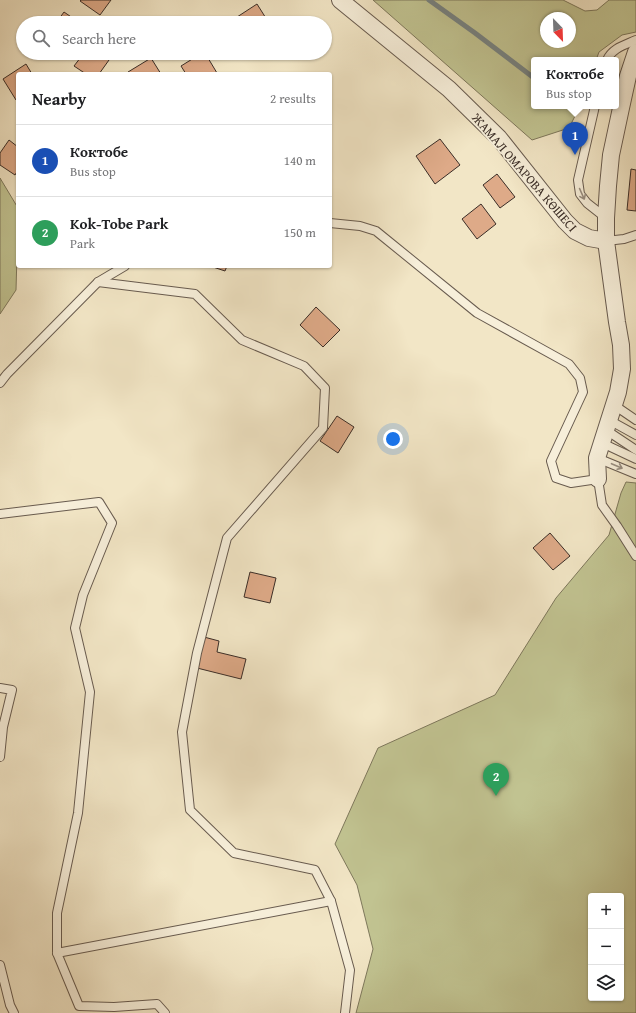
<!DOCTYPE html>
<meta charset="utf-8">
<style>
:root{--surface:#fff;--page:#f2f2f2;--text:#202124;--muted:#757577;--line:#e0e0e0;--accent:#1a73e8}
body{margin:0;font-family:"Gentium Book Plus",serif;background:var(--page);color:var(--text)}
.controls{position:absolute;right:12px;bottom:12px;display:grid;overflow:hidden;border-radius:4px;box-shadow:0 1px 3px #0004}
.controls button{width:36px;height:36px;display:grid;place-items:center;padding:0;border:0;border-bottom:1px solid var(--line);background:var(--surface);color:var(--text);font:20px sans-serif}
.compass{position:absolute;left:540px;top:12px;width:36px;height:36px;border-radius:50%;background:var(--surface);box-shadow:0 1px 3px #0004;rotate:157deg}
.you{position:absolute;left:393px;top:439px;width:14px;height:14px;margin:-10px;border:3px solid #fff;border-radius:50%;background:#1a73e8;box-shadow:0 0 0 6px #1a73e833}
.badge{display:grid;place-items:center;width:26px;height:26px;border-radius:50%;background:var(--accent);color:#fff;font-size:13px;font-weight:700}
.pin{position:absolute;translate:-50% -33px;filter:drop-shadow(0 1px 2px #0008)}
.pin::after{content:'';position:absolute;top:21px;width:14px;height:12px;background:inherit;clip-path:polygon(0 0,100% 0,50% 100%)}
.popup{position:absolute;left:531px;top:57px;width:88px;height:52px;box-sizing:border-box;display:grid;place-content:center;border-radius:4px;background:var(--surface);filter:drop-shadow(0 1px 3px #0005);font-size:13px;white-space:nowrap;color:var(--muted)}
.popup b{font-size:15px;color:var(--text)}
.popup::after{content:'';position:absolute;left:50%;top:100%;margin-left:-8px;border:8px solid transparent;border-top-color:var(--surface)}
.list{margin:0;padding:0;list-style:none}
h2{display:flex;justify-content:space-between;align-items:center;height:52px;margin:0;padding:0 16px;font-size:17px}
h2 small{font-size:13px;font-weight:400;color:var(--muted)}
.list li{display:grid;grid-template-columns:26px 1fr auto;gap:12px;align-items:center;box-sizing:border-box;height:72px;padding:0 16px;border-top:1px solid var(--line)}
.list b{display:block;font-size:15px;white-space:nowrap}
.list p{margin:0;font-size:13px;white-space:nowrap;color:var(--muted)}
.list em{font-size:13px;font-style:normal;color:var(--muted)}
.icon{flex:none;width:22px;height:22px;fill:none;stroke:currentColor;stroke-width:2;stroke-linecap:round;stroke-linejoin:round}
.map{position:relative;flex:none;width:636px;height:1013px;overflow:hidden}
.search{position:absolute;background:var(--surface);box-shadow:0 1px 3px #0004;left:16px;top:16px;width:316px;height:44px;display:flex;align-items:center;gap:10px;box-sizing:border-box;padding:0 14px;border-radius:22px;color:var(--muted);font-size:15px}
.panel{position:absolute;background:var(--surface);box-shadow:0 1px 3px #0004;left:16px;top:72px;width:316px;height:196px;border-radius:4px}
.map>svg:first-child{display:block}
.green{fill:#c1c391;stroke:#7e785c;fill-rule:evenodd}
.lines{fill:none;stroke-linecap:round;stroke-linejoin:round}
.stream{stroke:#778382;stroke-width:5}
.building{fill:#deaa88;stroke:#3a2d27}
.service-casing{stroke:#685b4f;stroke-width:10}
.minor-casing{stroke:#685b4f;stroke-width:18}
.service{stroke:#f7efda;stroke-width:8}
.minor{stroke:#f7efda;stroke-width:16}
.oneway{stroke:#988e80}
.labels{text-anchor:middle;stroke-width:3.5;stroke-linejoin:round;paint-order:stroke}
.street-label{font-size:13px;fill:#3a2d27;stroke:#f7efda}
</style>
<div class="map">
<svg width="636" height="1013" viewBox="0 0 636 1013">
<rect width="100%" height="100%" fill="#f2e6c6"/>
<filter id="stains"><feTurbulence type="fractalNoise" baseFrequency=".005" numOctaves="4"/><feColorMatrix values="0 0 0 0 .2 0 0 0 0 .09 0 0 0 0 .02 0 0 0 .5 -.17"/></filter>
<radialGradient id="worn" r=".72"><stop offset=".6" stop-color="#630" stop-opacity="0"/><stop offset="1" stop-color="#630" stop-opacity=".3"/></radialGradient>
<!-- green -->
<g class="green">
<path d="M 373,0 L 563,0 L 585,11 L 597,10 L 609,0 L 636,0 L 636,32 L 622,35 L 599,52 L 596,60 L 534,60 L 534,106 L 580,106 L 569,128 L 532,140 ZM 546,18 L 570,18 L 570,42 L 546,42 Z"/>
<path d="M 0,178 L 18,208 L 18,220 L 16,290 L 0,314 Z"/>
<path d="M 626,482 L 636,483 L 636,1013 L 356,1013 L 373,949 L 357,885 L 335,844 L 378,748 L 495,695 L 556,598 L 609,535 L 621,493 ZM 591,896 L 621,896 L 621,998 L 591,998 Z"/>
</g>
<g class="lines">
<!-- stream -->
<path class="stream" d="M 429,0 L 475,33 L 534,78"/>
</g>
<!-- building -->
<g class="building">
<path d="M 81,0 L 111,0 L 100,15 L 80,1 Z"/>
<path d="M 257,4 L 269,23 L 237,23 L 234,19 Z"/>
<path d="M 64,12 L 80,23 L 56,23 Z"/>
<path d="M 84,53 L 99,53 L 109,60 L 99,74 L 86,74 L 74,66 Z"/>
<path d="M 202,53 L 205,53 L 217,73 L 216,74 L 186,74 L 181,66 Z"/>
<path d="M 151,58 L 161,74 L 129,74 L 128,72 Z"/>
<path d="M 26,64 L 32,74 L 18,74 L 18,99 L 16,100 L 3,79 Z"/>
<path d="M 440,139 L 460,165 L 435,184 L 416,156 Z"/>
<path d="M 9,140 L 18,147 L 18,170 L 15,175 L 0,165 L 0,153 Z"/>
<path d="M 631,169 L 636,170 L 636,211 L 627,210 Z"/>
<path d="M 497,174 L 515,197 L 500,208 L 483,185 Z"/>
<path d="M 481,204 L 496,224 L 477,239 L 462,219 Z"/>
<path d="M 210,266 L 227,266 L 225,271 Z"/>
<path d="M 316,307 L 340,330 L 323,347 L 300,325 Z"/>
<path d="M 337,416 L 354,427 L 338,453 L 320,441 Z"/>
<path d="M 550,533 L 570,556 L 553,570 L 533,548 Z"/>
<path d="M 250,572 L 276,578 L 270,603 L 244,597 Z"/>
<path d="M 204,637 L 219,641 L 217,652 L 246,659 L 241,679 L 197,668 Z"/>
</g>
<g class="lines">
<defs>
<g id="service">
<path d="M 607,60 C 612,48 625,45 636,40"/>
<path d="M 595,106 L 578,180 L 580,194 L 587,203 L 606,218"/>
<path d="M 330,223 L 360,226 L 376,231 L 477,313 L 569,364 L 580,378 L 583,392 L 551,461 L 556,478 L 571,483 L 598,479 L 602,505 L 617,526 L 636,556"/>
<path d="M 606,241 L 624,239 L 636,235"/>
<path d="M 98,282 L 195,294 L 242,340 L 304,366 L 325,388 L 323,428 L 227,538 L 197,653 L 182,732 L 190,810 L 234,853 L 315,870 L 331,901 L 350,970 L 345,1013"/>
<path d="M 0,383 L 7,374 L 98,282 L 125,266"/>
<path d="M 614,405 L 636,420"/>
<path d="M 609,420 L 636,435"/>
<path d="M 606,430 L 636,450"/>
<path d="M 602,443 L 636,459"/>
<path d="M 597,458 L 636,474"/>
<path d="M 0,514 L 99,502 L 112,523 L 83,595 L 75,628 L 90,692 L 78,813 L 57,913 L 57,953"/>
<path d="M 0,688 L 12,690 L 3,727 L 0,757"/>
<path d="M 0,965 L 10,1005 L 14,1013"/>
<path d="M 165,1013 L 157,1004 L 114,1007 L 79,1006 L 57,953 L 331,901"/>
</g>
<g id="minor">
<path d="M 340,0 L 449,89 L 499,138 L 565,221 L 575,231 L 589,238 L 606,241"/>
<path d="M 598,479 L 597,458 L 618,392 L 622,369 L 621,345 L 617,322 L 606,241 L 606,218 L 608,186 L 611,155 L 621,108 L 628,76 L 636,52"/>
</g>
</defs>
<!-- service casing -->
<use href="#service" class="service-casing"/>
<!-- minor casing -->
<use href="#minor" class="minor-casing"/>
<!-- service -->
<use href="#service" class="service"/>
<!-- minor -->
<use href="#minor" class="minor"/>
</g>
<!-- one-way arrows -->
<defs><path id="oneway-shaft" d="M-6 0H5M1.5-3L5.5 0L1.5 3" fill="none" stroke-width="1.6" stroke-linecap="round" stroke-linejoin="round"/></defs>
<g class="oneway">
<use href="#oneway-shaft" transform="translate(582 194) rotate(66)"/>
<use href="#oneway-shaft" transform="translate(617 466) rotate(23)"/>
</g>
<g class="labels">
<!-- street labels -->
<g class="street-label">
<text transform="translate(525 172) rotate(49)" y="5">ЖАМАЛ ОМАРОВА КӨШЕСІ</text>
</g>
</g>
<rect width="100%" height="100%" filter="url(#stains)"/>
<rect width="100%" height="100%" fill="url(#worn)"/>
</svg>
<div class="controls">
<button>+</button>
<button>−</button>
<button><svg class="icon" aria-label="layers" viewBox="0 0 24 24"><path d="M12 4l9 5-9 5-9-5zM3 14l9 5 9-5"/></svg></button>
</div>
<svg class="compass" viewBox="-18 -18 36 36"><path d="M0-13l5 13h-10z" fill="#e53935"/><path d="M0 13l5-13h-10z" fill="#757577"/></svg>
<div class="you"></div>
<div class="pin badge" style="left:575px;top:155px;background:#1a4fb4">1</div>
<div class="popup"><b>Коктобе</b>Bus stop</div>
<div class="pin badge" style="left:496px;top:796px;background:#2e9e5b">2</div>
<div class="search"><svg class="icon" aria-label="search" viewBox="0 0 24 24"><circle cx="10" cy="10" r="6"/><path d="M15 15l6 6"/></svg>Search here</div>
<section class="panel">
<h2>Nearby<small>2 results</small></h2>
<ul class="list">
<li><span class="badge" style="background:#1a4fb4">1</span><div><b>Коктобе</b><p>Bus stop</p></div><em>140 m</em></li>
<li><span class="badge" style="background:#2e9e5b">2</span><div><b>Kok-Tobe Park</b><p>Park</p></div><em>150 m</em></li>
</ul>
</section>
</div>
